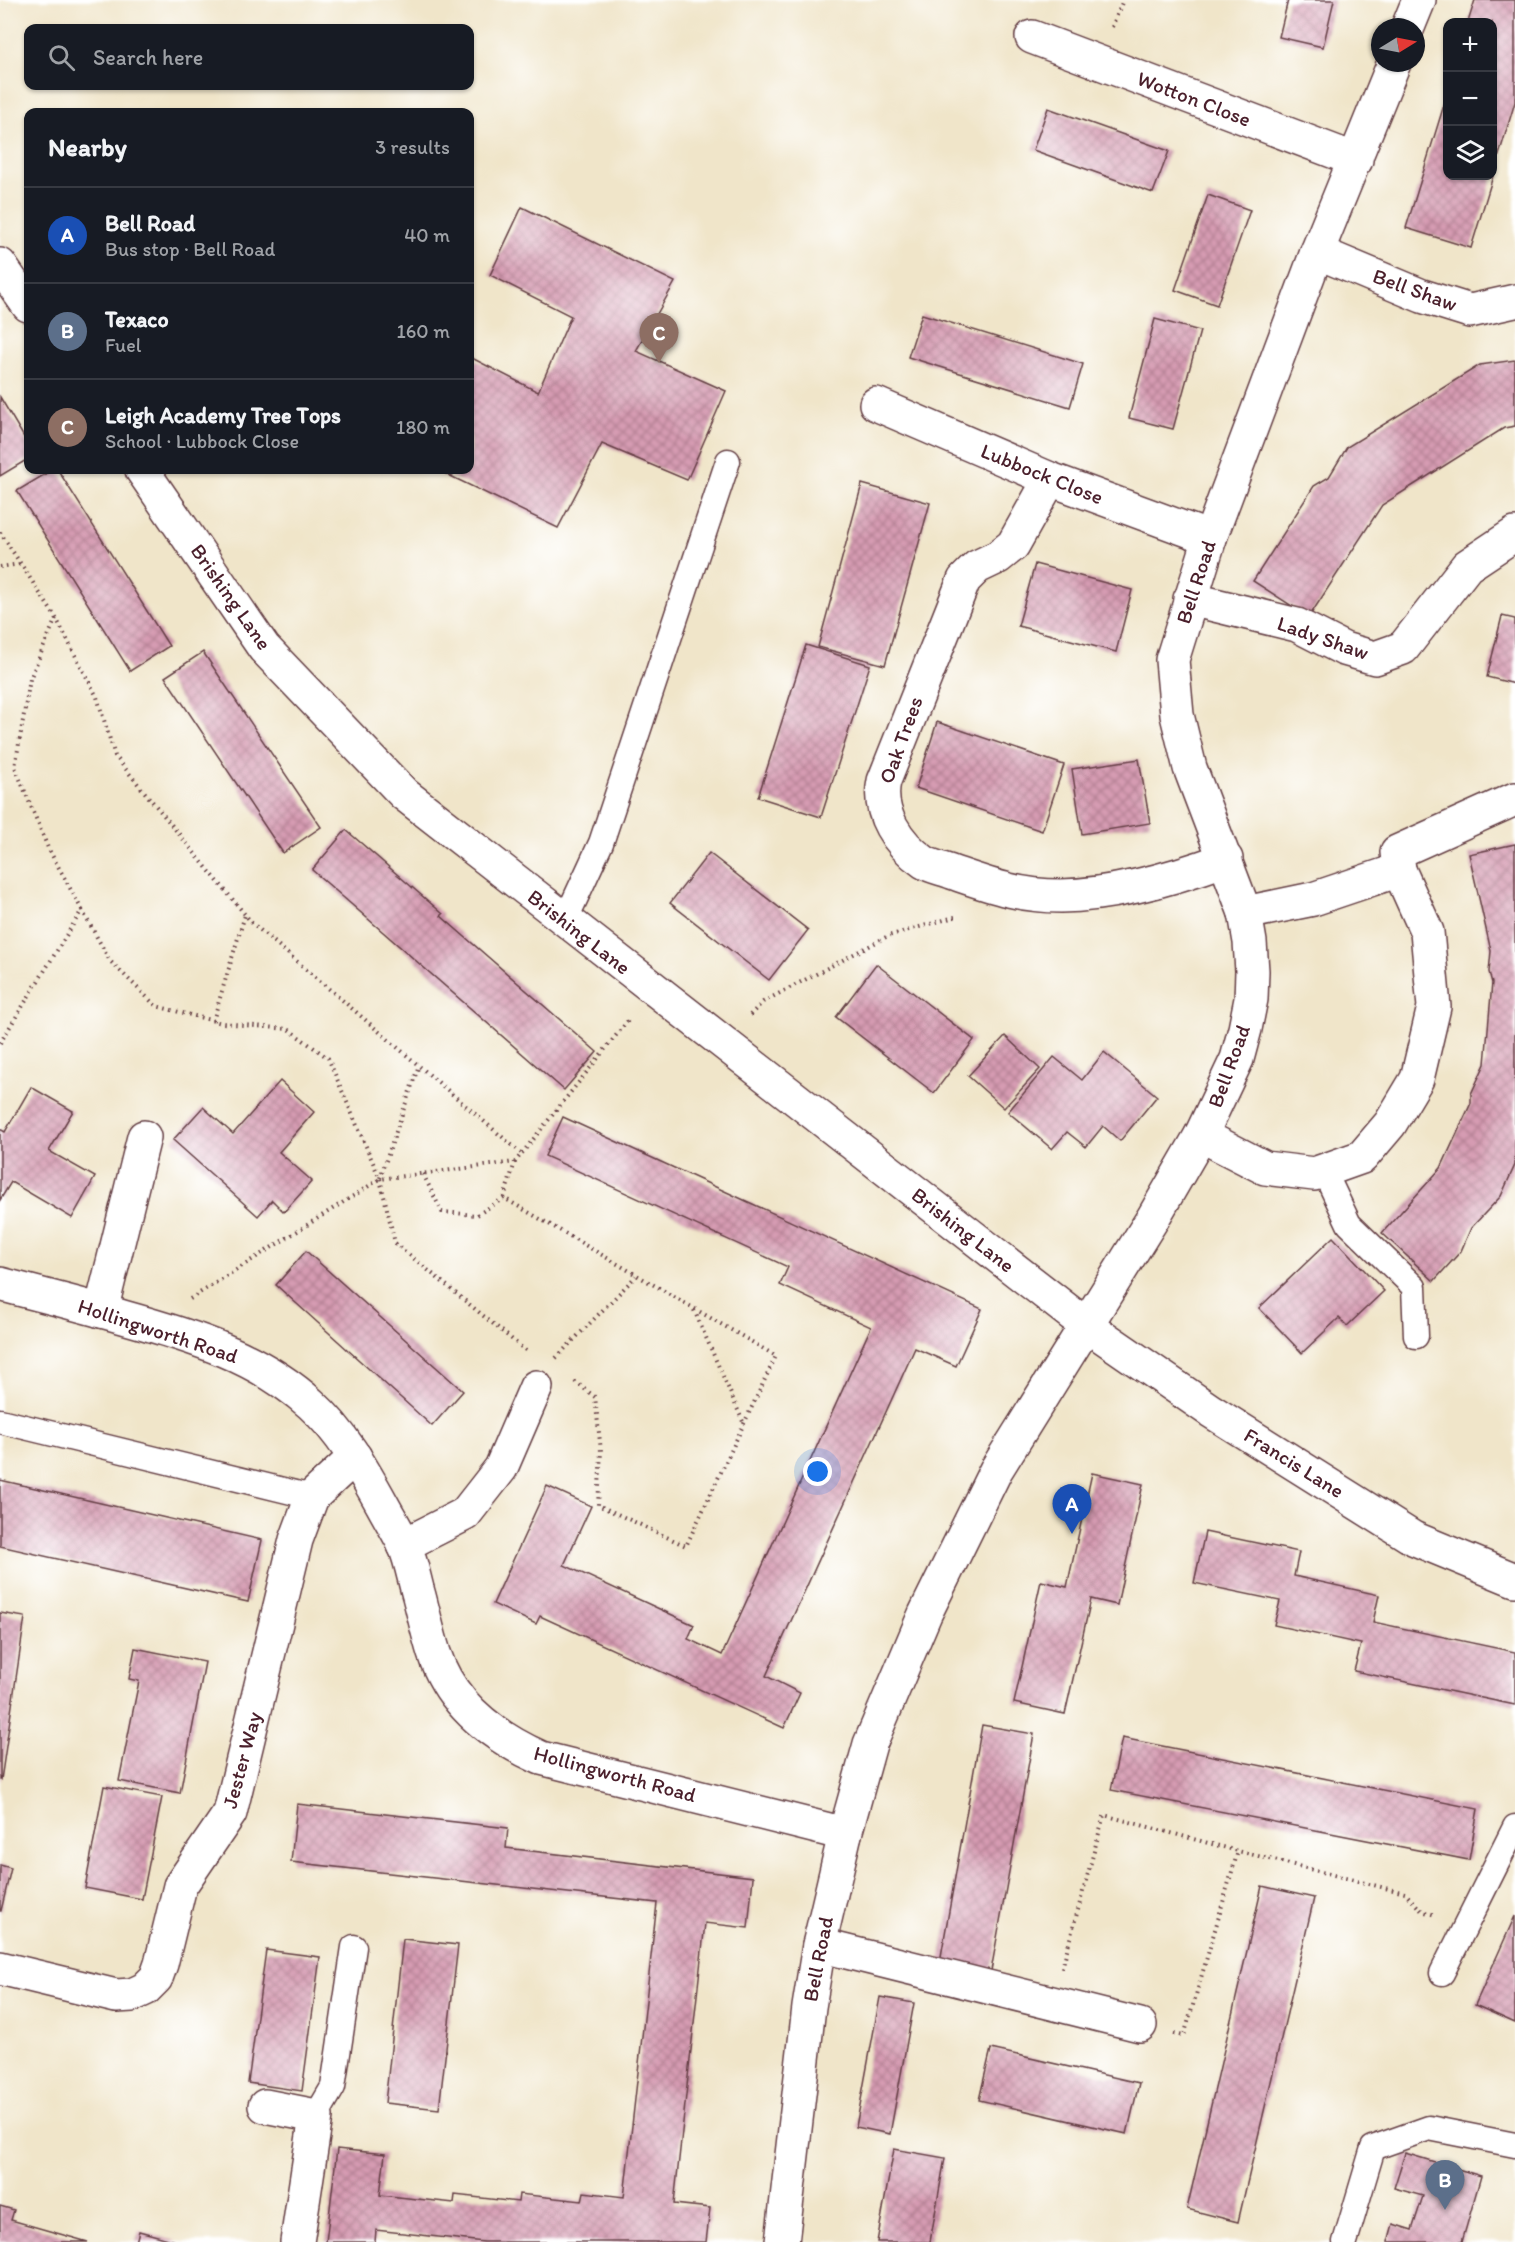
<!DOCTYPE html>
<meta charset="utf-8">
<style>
:root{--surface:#171b24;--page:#20242c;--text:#f1f3f6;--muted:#9ea1a6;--line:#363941;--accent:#1a73e8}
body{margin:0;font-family:Itim,sans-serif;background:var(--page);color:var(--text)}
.controls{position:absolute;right:18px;top:18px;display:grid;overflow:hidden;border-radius:12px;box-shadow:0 2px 4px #0004}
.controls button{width:54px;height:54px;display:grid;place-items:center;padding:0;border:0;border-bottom:2px solid var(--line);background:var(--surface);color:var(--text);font:30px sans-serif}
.compass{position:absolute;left:1371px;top:18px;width:54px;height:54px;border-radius:50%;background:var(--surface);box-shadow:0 2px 4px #0004;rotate:80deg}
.you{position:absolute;left:818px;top:1472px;width:21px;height:21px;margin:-15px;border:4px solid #fff;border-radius:50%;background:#1a73e8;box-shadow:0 0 0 9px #1a73e833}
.badge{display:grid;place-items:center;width:39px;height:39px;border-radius:50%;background:var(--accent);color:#fff;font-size:20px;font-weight:700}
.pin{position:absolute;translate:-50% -50px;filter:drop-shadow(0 2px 3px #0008)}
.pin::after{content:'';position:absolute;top:32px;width:21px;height:18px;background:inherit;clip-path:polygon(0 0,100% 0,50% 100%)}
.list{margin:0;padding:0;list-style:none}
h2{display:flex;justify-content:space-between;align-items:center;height:78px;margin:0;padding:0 24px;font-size:26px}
h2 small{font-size:20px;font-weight:400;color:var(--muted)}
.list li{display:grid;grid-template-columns:39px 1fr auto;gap:18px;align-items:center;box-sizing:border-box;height:96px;padding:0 24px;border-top:2px solid var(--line)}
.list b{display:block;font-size:22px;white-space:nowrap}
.list p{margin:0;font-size:20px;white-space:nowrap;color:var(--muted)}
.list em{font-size:20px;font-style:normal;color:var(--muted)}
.icon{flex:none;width:33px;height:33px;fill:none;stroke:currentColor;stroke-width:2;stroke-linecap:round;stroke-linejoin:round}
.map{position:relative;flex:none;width:1515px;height:2242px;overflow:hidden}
.search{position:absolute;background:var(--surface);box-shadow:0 2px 4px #0004;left:24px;top:24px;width:450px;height:66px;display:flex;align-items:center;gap:15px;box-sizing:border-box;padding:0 21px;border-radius:12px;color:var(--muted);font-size:22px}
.panel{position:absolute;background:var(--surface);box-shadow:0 2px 4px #0004;left:24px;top:108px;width:450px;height:366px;border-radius:12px}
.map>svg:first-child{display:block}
.building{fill:url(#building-cross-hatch)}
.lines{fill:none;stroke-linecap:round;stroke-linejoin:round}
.service-casing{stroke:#633d43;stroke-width:27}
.minor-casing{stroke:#633d43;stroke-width:36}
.path{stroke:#633d43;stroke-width:4;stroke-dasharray:1.5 4.5;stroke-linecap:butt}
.service{stroke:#fff;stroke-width:24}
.minor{stroke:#fff;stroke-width:33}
.labels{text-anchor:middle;stroke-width:4.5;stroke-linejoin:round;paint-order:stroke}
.street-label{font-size:21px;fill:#4a1f2b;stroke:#fff}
</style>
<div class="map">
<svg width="1515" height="2242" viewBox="0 0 1515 2242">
<defs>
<pattern id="building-cross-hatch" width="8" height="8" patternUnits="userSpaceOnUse" patternTransform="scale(1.5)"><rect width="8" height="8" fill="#d69bb2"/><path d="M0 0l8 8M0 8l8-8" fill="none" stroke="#b07e91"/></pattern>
</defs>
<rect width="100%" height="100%" fill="#fff"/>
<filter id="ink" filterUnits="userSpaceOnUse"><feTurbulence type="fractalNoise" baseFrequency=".0167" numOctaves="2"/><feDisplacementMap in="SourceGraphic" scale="12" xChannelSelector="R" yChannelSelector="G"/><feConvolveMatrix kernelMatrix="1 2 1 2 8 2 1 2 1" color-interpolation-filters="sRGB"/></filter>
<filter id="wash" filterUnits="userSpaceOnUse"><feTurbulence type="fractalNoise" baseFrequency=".008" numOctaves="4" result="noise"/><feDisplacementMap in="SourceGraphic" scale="24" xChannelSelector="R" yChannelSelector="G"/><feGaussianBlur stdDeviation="1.35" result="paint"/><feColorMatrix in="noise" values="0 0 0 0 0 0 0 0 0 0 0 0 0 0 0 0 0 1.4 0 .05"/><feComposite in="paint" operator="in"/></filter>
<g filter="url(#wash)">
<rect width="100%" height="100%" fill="#f0e5c9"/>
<g id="blocks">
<!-- building -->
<g class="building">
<path d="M 1288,0 L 1334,0 L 1323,47 L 1279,37 Z"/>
<path d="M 1475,0 L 1515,0 L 1515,102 L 1493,175 L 1492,22 L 1468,22 Z"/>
<path d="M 1448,92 L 1448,176 L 1493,176 L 1471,248 L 1406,228 Z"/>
<path d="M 1048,108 L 1169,151 L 1153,193 L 1033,150 Z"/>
<path d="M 1208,195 L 1250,210 L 1217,305 L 1175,290 Z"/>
<path d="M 522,207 L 675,282 L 636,351 L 726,391 L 687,480 L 602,444 L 558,528 L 438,470 L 470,470 L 470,357 L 538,392 L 571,316 L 490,275 Z"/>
<path d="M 922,314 L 1083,364 L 1070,407 L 908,357 Z"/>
<path d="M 1155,319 L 1200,331 L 1173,429 L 1129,418 Z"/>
<path d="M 1515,360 L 1515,426 L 1504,428 L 1382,505 L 1309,617 L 1253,581 L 1314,486 L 1329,477 L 1347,447 L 1480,365 Z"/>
<path d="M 0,397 L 28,444 L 28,459 L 0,476 Z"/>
<path d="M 52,470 L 58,470 L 169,646 L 130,671 L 17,491 Z"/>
<path d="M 862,484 L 930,503 L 885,665 L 818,647 Z"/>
<path d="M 1035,564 L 1132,590 L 1116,652 L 1018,626 Z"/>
<path d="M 1502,616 L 1515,619 L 1515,684 L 1487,677 Z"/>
<path d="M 806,645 L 870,665 L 821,817 L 758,797 Z"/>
<path d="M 203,652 L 321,827 L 283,853 L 165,677 Z"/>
<path d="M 937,722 L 1064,765 L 1042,831 L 916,788 Z"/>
<path d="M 1139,759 L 1150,823 L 1082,834 L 1072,769 Z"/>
<path d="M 346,830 L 443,914 L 441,916 L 597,1052 L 564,1090 L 312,870 Z"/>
<path d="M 1515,844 L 1515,1165 L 1501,1196 L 1471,1228 L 1461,1251 L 1434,1281 L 1382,1233 L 1441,1168 L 1471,1103 L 1471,1094 L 1485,1064 L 1492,983 L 1489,972 L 1491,951 L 1469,854 Z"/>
<path d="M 709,853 L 808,930 L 769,980 L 670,903 Z"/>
<path d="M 876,964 L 974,1040 L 934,1093 L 836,1017 Z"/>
<path d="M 1005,1036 L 1040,1069 L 1004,1108 L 968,1076 Z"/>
<path d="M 1104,1052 L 1157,1096 L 1120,1141 L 1103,1126 L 1086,1147 L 1067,1132 L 1052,1149 L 1008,1112 L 1054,1057 L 1082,1080 Z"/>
<path d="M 280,1081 L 314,1112 L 279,1152 L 312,1181 L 284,1212 L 272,1200 L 258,1216 L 173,1140 L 203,1107 L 233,1134 Z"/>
<path d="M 31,1087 L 73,1111 L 49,1151 L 95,1177 L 72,1218 L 11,1182 L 0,1200 L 0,1129 L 5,1132 Z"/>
<path d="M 563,1117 L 982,1309 L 956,1366 L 915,1348 L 766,1676 L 800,1693 L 784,1728 L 540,1616 L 536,1624 L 493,1604 L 547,1486 L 591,1506 L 564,1565 L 694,1625 L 688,1639 L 722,1655 L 871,1327 L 780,1285 L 788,1267 L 545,1156 Z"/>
<path d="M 1333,1237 L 1384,1291 L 1347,1326 L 1339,1318 L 1302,1353 L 1259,1308 Z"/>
<path d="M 306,1251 L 463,1391 L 432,1426 L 276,1285 Z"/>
<path d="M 1092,1473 L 1143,1484 L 1117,1605 L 1091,1599 L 1065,1714 L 1014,1703 L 1041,1581 L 1067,1587 Z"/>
<path d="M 0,1480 L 262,1540 L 248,1602 L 0,1546 Z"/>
<path d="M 1205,1532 L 1299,1552 L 1294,1576 L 1379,1595 L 1373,1622 L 1515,1652 L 1515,1705 L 1354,1671 L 1361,1644 L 1274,1625 L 1280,1601 L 1194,1583 Z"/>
<path d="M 0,1613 L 25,1617 L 1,1780 L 0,1780 Z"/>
<path d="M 135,1648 L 205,1662 L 180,1793 L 119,1781 L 139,1681 L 129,1679 Z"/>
<path d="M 982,1725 L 1034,1734 L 991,1971 L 940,1962 Z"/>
<path d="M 1122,1738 L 1478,1809 L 1469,1860 L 1111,1790 Z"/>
<path d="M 104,1786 L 162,1797 L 142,1899 L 85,1888 Z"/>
<path d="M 297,1804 L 508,1828 L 506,1848 L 753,1877 L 748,1928 L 705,1923 L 674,2204 L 710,2208 L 706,2242 L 484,2242 L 376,2230 L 375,2242 L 326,2242 L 337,2149 L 385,2154 L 380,2195 L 454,2203 L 455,2195 L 518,2202 L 519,2194 L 582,2201 L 584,2192 L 624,2197 L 657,1903 L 291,1862 Z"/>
<path d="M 0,1865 L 11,1868 L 1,1911 L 0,1911 Z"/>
<path d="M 1262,1886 L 1314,1898 L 1238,2222 L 1187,2209 Z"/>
<path d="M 1515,1916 L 1515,2023 L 1475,2005 Z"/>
<path d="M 403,1939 L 458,1945 L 439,2109 L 385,2103 Z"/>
<path d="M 266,1950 L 320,1957 L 302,2091 L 248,2083 Z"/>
<path d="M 880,1997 L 914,2003 L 890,2134 L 856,2127 Z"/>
<path d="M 991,2049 L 1139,2083 L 1127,2134 L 979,2100 Z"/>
<path d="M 894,2149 L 945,2158 L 930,2242 L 877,2242 Z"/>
<path d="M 1405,2153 L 1481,2176 L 1462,2242 L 1388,2242 L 1393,2224 L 1412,2230 L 1423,2196 L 1394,2188 Z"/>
<path d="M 0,2206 L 14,2210 L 11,2220 L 88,2242 L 0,2242 Z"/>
<path d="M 139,2231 L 176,2241 L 176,2242 L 136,2242 Z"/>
</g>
</g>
</g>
<g filter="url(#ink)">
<use href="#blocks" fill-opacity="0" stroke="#633d43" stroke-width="1.5"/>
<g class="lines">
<defs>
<g id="service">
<path d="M 565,921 L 601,843 L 728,461"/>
<path d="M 1324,1171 L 1349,1224 L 1414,1287 L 1416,1336"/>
<path d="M 0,1421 L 312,1497"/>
<path d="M 1442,1973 L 1515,1827"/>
<path d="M 316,2116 L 333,2087 L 354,1947"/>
<path d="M 1345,2242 L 1373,2148 L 1429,2128 L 1515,2145"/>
</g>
<g id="minor">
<path d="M 1408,27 L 1419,0"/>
<path d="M 1032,37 L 1356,160"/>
<path d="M 1317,252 L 1422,296 L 1470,311 L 1515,301"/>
<path d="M 0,265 L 28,305"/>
<path d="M 876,404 L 1050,479 L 1210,538"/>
<path d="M 142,470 L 264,648 L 404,794 L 1086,1325 L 1211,1411 L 1413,1538 L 1515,1580"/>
<path d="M 1050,479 L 1013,545 L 998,557 L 977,567 L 964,580 L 884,781 C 877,813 898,844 924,862 C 932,867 945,869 954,873 C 992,886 1019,896 1061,896 C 1116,895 1174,878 1226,859"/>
<path d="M 1190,599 L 1297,625 L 1344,649 L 1375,658 L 1403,648 L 1467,566 L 1515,534"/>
<path d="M 1245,913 L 1313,899 L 1399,870 L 1397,852 L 1515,799"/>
<path d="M 1201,1135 L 1265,1168 L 1314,1174 L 1362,1157 L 1390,1124 L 1417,1079 L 1434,1007 L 1427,932 L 1399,870"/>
<path d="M 0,1284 C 41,1295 82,1305 123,1317 C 191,1336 258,1356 311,1404 C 342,1432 362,1468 382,1504 C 389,1517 397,1530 404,1544 C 411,1560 414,1579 419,1596 C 424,1615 428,1634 434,1653 C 451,1705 494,1737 541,1758 L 845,1834"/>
<path d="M 101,1311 L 144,1137"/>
<path d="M 404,1545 L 465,1514 L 501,1468 L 536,1387"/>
<path d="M 819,1945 L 1140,2025"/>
<path d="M 0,1968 L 116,1996 L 132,1995 L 145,1989 L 156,1978 L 161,1964 L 180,1886 L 230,1813 L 296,1540 L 312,1497 L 355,1457"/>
<path d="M 265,2106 L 316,2116 L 297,2242"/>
<path d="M 782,2242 L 809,2007 L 819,1945 L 845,1834 L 870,1744 L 925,1614 L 996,1470 L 1153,1218 L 1201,1135 L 1237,1059 L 1245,1029 L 1251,999 L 1252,971 L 1250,942 L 1245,913 L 1190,768 L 1177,715 L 1172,660 L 1210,538 L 1317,252 L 1394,63"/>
</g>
</defs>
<!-- service casing -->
<use href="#service" class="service-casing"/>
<!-- minor casing -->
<use href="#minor" class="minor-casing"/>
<!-- path -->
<g class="path">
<path d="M 1112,27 L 1123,0"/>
<path d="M 0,532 L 56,618 L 97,697 L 115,756 L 252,923 L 521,1153"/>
<path d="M 0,567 L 20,564"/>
<path d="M 82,910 L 110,961 L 156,1006 L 222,1023 L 288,1029 L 328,1058 L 380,1179 L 395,1243 L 526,1351"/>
<path d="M 750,1015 L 763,1002 L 888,936 L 958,916"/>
<path d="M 213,1021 L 245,915"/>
<path d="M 0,1043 L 82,910 L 48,848 L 15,767 L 30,679 L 56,618"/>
<path d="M 515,1162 L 504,1198 L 776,1356 L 686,1546 L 598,1505 L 601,1451 L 595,1397 L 573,1380"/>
<path d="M 423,1174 L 442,1212 L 477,1215 L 504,1198"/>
<path d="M 380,1178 L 419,1065"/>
<path d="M 190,1299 L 380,1179 L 515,1162 L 630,1018"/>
<path d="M 694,1310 L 744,1424"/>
<path d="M 556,1358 L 636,1276"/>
<path d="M 1062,1968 L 1104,1815 L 1238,1851 L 1405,1893 L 1422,1911 L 1435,1915"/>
<path d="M 1174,2034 L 1184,2036 L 1238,1851"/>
</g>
<!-- service -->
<use href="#service" class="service"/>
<!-- minor -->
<use href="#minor" class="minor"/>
</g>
</g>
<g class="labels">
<!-- street labels -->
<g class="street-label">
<text transform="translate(1194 99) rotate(21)" y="7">Wotton Close</text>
<text transform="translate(1415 290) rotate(20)" y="7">Bell Shaw</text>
<text transform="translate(1042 474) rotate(22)" y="7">Lubbock Close</text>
<text transform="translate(1196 582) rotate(-72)" y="7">Bell Road</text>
<text transform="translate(231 597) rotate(55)" y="7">Brishing Lane</text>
<text transform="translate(1323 638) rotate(19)" y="7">Lady Shaw</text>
<text transform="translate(901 740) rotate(-70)" y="7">Oak Trees</text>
<text transform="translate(579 932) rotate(38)" y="7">Brishing Lane</text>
<text transform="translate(1229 1066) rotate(-70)" y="7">Bell Road</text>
<text transform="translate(963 1230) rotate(38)" y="7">Brishing Lane</text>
<text transform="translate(158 1331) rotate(18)" y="7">Hollingworth Road</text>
<text transform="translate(1294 1463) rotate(32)" y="7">Francis Lane</text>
<text transform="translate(242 1760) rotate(-75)" y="7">Jester Way</text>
<text transform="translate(615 1774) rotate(15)" y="7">Hollingworth Road</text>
<text transform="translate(818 1959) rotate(-79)" y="7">Bell Road</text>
</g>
</g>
</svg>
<div class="controls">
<button>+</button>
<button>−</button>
<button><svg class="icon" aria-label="layers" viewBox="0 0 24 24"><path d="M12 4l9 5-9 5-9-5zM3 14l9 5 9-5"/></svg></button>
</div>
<svg class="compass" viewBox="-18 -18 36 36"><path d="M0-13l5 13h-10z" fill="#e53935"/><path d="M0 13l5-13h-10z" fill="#9ea1a6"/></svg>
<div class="you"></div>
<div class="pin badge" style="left:1072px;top:1534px;background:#1a4fb4">A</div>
<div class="pin badge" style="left:1445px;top:2210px;background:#5c6f8a">B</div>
<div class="pin badge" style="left:659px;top:363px;background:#8d6e63">C</div>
<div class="search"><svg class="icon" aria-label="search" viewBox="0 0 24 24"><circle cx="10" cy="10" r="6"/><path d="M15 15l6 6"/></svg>Search here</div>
<section class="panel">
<h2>Nearby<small>3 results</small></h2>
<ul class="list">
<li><span class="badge" style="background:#1a4fb4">A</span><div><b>Bell Road</b><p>Bus stop · Bell Road</p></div><em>40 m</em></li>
<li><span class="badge" style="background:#5c6f8a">B</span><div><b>Texaco</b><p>Fuel</p></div><em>160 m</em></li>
<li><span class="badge" style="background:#8d6e63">C</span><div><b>Leigh Academy Tree Tops</b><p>School · Lubbock Close</p></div><em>180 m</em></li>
</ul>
</section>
</div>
